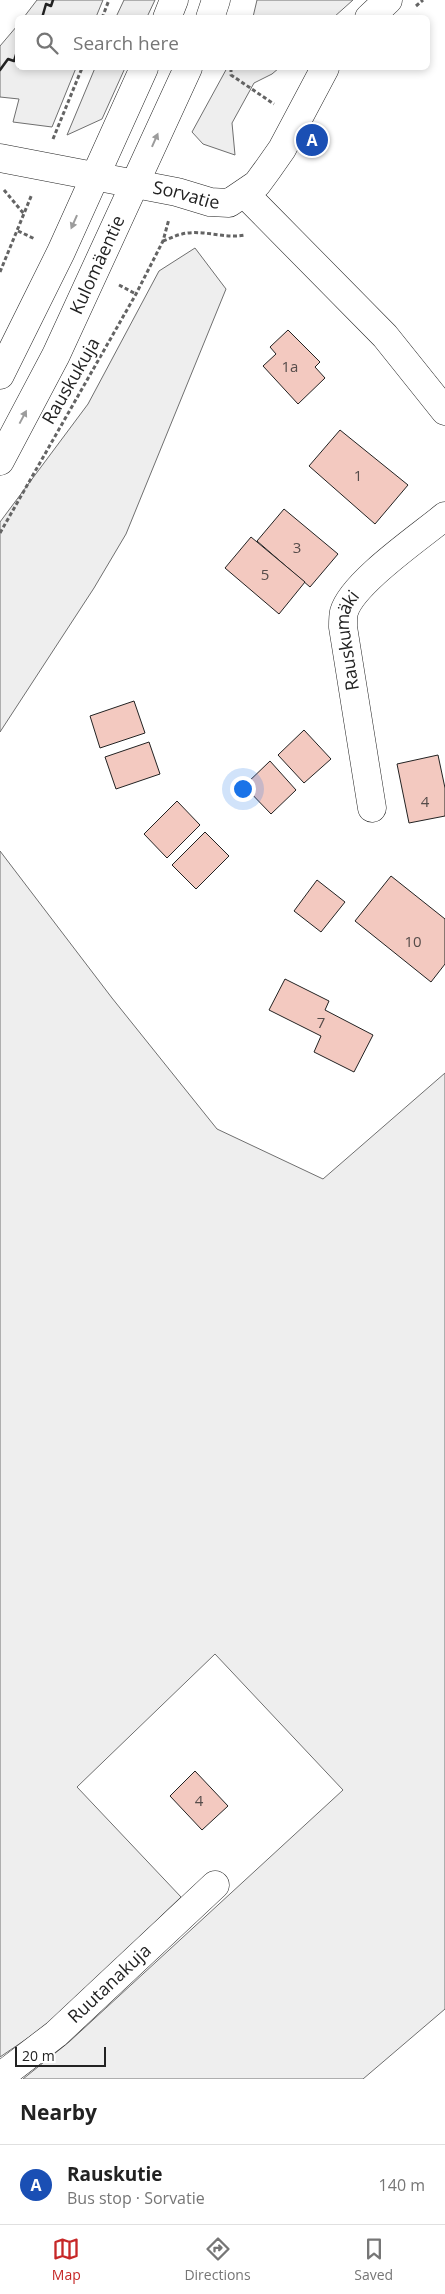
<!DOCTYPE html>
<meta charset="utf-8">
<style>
:root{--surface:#fff;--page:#f2f2f2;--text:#222;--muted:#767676;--line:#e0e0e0;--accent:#c62828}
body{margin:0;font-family:"Open Sans",sans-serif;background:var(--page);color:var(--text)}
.scale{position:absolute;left:15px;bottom:12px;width:91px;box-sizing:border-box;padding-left:5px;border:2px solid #222;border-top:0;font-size:14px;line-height:18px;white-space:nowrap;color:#222;-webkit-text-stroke:4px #fff;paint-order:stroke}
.you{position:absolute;left:242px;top:788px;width:18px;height:18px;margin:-12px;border:4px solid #fff;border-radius:50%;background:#1a73e8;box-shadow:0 0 0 8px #1a73e833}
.badge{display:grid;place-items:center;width:32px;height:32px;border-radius:50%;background:var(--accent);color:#fff;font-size:16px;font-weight:700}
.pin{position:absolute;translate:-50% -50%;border:2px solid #fff;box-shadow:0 1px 5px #0006}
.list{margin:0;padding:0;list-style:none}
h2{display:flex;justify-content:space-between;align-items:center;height:65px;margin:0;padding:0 20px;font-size:21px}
h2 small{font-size:16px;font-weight:400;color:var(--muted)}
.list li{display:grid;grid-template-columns:32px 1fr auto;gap:15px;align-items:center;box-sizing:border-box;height:80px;padding:0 20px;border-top:1px solid var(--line)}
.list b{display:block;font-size:19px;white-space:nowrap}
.list p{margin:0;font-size:16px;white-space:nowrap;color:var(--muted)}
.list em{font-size:16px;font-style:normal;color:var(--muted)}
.icon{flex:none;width:28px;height:28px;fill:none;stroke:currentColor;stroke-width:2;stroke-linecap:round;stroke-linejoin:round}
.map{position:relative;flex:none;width:445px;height:2079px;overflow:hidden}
.search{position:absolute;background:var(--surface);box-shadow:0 2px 8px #0003;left:15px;right:15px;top:15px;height:55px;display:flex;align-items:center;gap:12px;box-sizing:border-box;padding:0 18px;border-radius:8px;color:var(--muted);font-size:19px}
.sheet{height:145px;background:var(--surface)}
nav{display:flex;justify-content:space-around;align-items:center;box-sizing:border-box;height:70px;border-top:1px solid var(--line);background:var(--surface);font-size:14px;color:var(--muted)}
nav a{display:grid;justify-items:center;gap:2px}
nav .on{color:var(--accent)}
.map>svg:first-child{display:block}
.green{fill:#eee;stroke:#6f6f6f}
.building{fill:#f3c9c0;stroke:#222}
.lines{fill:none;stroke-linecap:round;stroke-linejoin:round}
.minor-casing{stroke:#222;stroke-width:29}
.major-casing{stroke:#222;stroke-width:29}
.path{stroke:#646464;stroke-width:3;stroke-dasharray:4 2.5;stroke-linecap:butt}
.minor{stroke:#fff;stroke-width:28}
.major{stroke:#fff;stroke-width:28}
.wall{stroke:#222;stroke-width:2.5}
.oneway{fill:#9c9c9c}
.labels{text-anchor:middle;stroke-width:4;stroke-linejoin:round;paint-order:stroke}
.number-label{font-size:15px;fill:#564c4a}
.street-label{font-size:18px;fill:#222;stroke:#fff}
</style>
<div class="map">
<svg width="445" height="2079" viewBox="0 0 445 2079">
<rect width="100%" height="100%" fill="#fff"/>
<!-- green -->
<g class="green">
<path d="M 37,0 L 103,0 L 96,17 L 24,17 Z"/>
<path d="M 124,0 L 155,0 L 147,17 L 116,17 Z"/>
<path d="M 257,0 L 353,0 L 334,17 L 253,17 Z"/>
<path d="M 17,26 L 18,68 L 76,68 L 52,127 L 13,122 L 19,99 L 0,97 L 0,46 Z"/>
<path d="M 95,68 L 125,68 L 102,119 L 67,135 Z"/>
<path d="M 227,68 L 279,68 L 272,74 L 254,83 L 232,123 L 235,155 L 203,144 L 192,132 Z"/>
<path d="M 195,248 L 226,289 L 126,534 L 94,588 L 0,732 L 0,522 L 88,404 L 159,271 Z"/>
<path d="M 0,851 L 112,998 L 217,1129 L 323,1179 L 445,1073 L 445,2009 L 363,2079 L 23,2079 L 69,2042 L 343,1790 L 215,1654 L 77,1787 L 181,1897 L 50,2023 L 0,2057 Z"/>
</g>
<!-- building -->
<g class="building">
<path d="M 288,330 L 320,362 L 315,367 L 325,378 L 298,404 L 263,366 L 276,354 L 270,347 Z"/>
<path d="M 340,430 L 408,485 L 375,524 L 309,466 Z"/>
<path d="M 284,509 L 338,554 L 310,587 L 257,541 Z"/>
<path d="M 251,537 L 305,582 L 279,614 L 225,568 Z"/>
<path d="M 134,701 L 145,733 L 100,748 L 90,716 Z"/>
<path d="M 304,730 L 331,759 L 304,783 L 278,755 Z"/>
<path d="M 149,742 L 160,774 L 116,789 L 105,757 Z"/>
<path d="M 438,755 L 445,788 L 445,816 L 409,823 L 397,764 Z"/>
<path d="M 270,761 L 296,790 L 271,814 L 244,786 Z"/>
<path d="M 177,801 L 200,825 L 167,858 L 144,834 Z"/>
<path d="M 205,832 L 229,856 L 196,889 L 172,865 Z"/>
<path d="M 391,876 L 445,919 L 445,964 L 431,982 L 355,921 Z"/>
<path d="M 317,880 L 345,902 L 321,932 L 294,911 Z"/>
<path d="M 285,979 L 329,1001 L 325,1010 L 373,1035 L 354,1072 L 314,1052 L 321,1036 L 269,1010 Z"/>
<path d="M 195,1771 L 228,1806 L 202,1830 L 170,1796 Z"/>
</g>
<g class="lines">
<defs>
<g id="minor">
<path d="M 369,18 L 388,0"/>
<path id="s1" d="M 0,158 L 177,192 L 210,202 L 229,203 L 257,184 L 268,169 L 282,149 L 325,68"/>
<path d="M 245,194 L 385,336 L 445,411"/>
<path id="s2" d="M 372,808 L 343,627 C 343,623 343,616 344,612 C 352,583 421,536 445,516"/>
<path id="s3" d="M 0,2077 L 56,2034 L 215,1885"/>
</g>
<g id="major">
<path d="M 167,18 L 174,0"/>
<path d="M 210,18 L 216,0"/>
<path d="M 0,375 L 61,252 L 144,68"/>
<path id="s4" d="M 0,461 L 56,355 L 188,68"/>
</g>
</defs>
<!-- minor casing -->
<use href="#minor" class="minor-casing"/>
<!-- major casing -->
<use href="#major" class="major-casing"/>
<!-- path -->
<g class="path">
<path d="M 416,6 L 423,0"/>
<path d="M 102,18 L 109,0"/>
<path d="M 231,68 L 231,75 L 274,104"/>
<path d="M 53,139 L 82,68"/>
<path d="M 4,190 L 24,214"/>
<path d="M 18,231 L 35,239"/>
<path d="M 163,241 C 169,239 176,235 182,234 C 202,229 224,239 245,235"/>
<path d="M 0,272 L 32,194"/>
<path d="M 119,285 L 136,294"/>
<path d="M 0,533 L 136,294 L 163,241 L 169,219"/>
</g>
<!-- minor -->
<use href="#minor" class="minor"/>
<!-- major -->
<use href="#major" class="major"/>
<!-- wall -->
<g class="wall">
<path d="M 42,18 L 46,4 L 51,6 L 53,0"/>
<path d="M 0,70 L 8,59 L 14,61 L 18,48"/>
</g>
</g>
<!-- one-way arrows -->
<defs><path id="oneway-solid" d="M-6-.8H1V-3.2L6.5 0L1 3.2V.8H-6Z" transform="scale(1.25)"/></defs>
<g class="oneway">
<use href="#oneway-solid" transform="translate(155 140) rotate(-66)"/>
<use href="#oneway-solid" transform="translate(74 222) rotate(114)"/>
<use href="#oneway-solid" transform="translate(23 417) rotate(-62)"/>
</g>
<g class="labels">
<!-- number labels -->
<g class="number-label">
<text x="290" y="372">1a</text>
<text x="358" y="481">1</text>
<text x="297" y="553">3</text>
<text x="265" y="580">5</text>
<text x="425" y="807">4</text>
<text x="413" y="947">10</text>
<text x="321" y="1028">7</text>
<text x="199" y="1806">4</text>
</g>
<!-- street labels -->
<g class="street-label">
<text dy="6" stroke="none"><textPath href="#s1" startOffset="190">Sorvatie</textPath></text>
<text dy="6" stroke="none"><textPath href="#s4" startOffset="219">Kulomäentie</textPath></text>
<text transform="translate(71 381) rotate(-60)" y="6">Rauskukuja</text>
<text dy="6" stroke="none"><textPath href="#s2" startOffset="170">Rauskumäki</textPath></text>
<text dy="6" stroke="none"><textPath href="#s3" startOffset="144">Ruutanakuja</textPath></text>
</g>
</g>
</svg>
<div class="scale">20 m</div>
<div class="you"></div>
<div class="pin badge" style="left:312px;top:140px;background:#1a4fb4">A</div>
<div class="search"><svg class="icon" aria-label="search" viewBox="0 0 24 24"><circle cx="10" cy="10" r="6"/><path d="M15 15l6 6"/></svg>Search here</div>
</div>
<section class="sheet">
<h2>Nearby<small></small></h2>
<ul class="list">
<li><span class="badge" style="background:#1a4fb4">A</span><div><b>Rauskutie</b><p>Bus stop · Sorvatie</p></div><em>140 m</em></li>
</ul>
</section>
<nav>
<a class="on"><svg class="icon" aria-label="map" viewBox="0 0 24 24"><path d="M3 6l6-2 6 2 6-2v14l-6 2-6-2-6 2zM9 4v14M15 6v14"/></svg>Map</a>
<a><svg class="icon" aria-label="directions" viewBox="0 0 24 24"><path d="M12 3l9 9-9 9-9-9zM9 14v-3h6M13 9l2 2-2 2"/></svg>Directions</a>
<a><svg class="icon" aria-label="saved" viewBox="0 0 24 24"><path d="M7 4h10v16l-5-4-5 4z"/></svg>Saved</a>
</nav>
